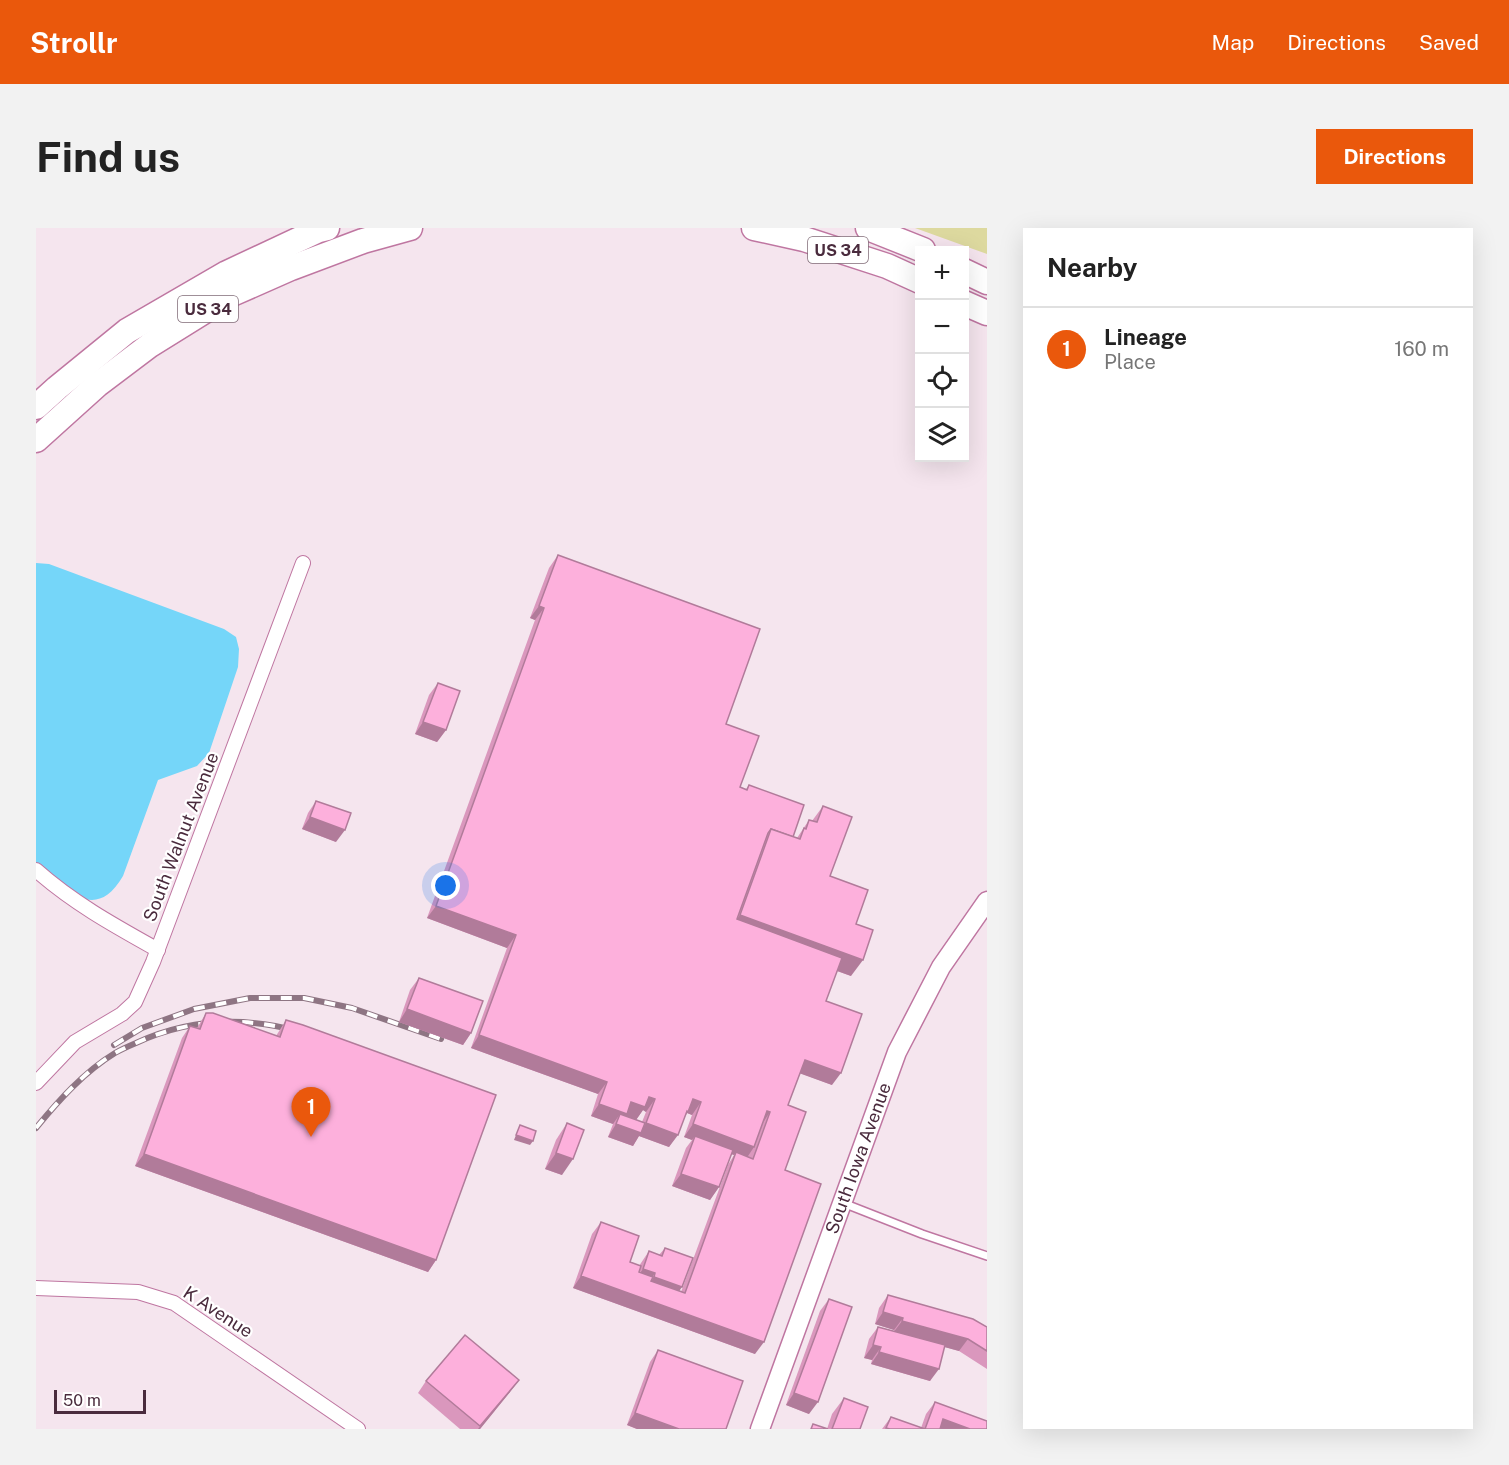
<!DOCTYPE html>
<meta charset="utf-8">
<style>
:root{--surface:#fff;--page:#f2f2f2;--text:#222;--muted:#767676;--line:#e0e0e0;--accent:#ea580c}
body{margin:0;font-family:"Public Sans",sans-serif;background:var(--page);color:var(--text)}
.controls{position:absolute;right:18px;top:18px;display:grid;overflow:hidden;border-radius:0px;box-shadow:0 6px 24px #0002}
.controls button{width:54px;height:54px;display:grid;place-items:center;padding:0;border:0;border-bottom:2px solid var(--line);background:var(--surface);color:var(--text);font:30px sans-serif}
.scale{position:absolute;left:18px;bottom:15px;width:92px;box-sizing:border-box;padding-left:6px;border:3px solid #4a2b3d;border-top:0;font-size:16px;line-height:21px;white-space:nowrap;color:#4a2b3d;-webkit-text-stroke:4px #fff;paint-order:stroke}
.you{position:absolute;left:410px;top:658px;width:21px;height:21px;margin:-15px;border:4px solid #fff;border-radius:50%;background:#1a73e8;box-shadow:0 0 0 9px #1a73e833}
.badge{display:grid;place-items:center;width:39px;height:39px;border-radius:50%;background:var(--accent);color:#fff;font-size:20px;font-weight:700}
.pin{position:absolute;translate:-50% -50px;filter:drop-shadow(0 2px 3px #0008)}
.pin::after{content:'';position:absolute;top:32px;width:21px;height:18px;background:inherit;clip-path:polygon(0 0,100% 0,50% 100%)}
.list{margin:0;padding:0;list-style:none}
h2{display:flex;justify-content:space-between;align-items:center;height:78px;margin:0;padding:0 24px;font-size:26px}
h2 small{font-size:20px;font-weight:400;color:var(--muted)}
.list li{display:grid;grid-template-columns:39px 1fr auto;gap:18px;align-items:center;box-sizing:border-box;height:84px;padding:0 24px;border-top:2px solid var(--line)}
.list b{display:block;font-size:22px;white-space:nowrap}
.list p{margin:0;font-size:20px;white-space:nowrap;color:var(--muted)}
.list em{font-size:20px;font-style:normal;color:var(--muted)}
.icon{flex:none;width:33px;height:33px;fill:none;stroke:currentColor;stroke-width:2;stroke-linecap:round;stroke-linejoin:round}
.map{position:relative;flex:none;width:951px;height:1201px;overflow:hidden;border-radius:0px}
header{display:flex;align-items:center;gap:36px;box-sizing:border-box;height:84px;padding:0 30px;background:var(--accent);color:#fff}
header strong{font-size:28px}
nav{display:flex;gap:33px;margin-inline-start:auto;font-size:21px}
.intro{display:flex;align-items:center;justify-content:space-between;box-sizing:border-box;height:144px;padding:0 36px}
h1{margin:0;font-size:42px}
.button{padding:15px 27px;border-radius:0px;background:var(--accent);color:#fff;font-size:21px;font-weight:700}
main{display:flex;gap:36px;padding:0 36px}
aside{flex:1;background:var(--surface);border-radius:0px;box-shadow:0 6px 24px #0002}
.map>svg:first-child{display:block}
.green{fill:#ddd99f}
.water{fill:#75d6f9}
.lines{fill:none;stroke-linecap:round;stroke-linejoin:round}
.lane-casing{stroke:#bf76a1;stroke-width:10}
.street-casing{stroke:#bf76a1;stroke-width:16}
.secondary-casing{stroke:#bf76a1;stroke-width:21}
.highway-casing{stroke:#bf76a1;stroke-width:27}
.lane{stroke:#fff;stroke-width:7}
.street{stroke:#fff;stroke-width:14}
.secondary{stroke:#fff;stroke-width:18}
.highway{stroke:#fff;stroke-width:24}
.rail-casing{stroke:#8e7583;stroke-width:6}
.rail{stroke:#fff;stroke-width:4;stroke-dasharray:11;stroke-linecap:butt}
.wall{fill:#da97bd;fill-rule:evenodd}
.shaded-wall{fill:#b17b9a}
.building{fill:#fdb0dc;stroke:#b17b9a;stroke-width:1.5}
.labels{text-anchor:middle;stroke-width:4.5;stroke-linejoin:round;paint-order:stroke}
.shield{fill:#fff;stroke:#806b77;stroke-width:1.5}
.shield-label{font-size:16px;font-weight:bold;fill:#4a2b3d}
.street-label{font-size:18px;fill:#4a2b3d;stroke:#fff}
</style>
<header>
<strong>Strollr</strong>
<nav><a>Map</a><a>Directions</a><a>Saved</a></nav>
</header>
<div class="intro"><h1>Find us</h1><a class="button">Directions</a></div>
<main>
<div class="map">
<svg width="951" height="1201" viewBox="0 0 951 1201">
<rect width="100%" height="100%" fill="#f5e5ee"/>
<!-- green -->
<path class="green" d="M 879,0 L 951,0 L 951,26 Z"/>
<!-- water -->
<path class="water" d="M 0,335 L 13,336 L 188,401 L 200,409 L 203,421 L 202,439 L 173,525 L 161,538 L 122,552 L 87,648 C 59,696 30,661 0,636 Z"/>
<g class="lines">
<defs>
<path id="lane" d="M 807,975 L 886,1006 L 951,1028"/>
<g id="street">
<path d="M 0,642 C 37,675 79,698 122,722"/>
<path d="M 0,855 L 39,814 L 86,786 L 99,774 L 117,734 L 267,335"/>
<path d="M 0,1060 L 102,1064 L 138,1075 L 322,1201"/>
</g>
<g id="secondary">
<path id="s1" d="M 724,1201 L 861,824 L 905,739 L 951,673"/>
</g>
<g id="highway">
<path d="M 718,0 L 768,11 L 851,38 L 884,53"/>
<path d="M 832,0 L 887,22"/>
<path d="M 928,43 L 951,54"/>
<path d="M 928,75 L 951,85"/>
<path d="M 0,179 L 21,160 L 91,103 L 191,45 L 283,2 L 291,0"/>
<path d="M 0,212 L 61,157 L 114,117 L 196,66 L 255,40 L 327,13 L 374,0"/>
</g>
</defs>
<!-- lane casing -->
<use href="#lane" class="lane-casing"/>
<!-- street casing -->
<use href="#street" class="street-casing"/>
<!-- secondary casing -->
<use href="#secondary" class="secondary-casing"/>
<!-- highway casing -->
<use href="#highway" class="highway-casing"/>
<!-- lane -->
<use href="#lane" class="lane"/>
<!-- street -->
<use href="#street" class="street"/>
<!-- secondary -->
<use href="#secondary" class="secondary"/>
<!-- highway -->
<use href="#highway" class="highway"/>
<defs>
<g id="rail">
<path d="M 78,817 L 106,800 L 158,781 L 214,770 L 268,770 L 316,780 L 405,811"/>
<path d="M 0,900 C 23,872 48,844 79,825 C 86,821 93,818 100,815 C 152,791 206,788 261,803"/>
</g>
</defs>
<!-- rail casing -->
<use href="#rail" class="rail-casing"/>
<!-- rail -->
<use href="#rail" class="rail"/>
</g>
<!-- wall -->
<g class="wall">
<path d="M 522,327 L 690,496 L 704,559 L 710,561 L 713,557 L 757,609 L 761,610 L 773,592 L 776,593 L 787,578 L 794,648 L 820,696 L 815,748 L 801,743 L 790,773 L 796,857 L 764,845 L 752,877 L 749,942 L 719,1126 L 537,1060 L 556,1006 L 565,994 L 594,1034 L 603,1038 L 613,1023 L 623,1027 L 629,1020 L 643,1063 L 645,1064 L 692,937 L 698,927 L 695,926 L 683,959 L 674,972 L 636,958 L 650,920 L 656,912 L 648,909 L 656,887 L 651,885 L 633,919 L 603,908 L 597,918 L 572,909 L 577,896 L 555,888 L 562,866 L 435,820 L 471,720 L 391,690 L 499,392 L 494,390 L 513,340 ZM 607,882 L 610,884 L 606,894 L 600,892 Z"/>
<path d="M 402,455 L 410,502 L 401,514 L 379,506 L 393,467 Z"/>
<path d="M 280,573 L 300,614 L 266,601 L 272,585 Z"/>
<path d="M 383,750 L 435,805 L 427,817 L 363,794 L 374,762 Z"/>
<path d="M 170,785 L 240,808 L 250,792 L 400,1032 L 392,1044 L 99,938 L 146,810 L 154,798 L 161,800 Z"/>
<path d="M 531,895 L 526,947 L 509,941 L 520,912 Z"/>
<path d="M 852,1067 L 951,1099 L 951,1141 L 923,1123 L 909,1119 L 894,1153 L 835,1136 L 836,1132 L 828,1130 L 833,1111 L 842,1099 L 858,1103 L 858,1102 L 839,1096 L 843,1080 Z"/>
<path d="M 793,1071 L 773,1186 L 750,1177 L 784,1083 Z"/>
<path d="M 622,1122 L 690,1201 L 601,1201 L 591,1197 L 614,1134 Z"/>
<path d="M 390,1153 L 474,1164 L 444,1201 L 424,1201 L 382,1165 Z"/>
<path d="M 808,1170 L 824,1201 L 775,1201 L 791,1201 L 796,1186 Z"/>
<path d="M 899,1174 L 951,1201 L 846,1201 L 855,1189 L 885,1200 L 890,1186 Z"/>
</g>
<!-- shaded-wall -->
<g class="shaded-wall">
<path d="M 503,378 L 508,380 L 499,392 L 494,390 Z"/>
<path d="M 387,494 L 410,502 L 401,514 L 379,506 Z"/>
<path d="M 274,589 L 309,602 L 300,614 L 266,601 Z"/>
<path d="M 400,678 L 480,707 L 471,720 L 391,690 Z"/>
<path d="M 704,687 L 827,732 L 815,748 L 692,703 Z"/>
<path d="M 371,781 L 435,805 L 427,817 L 363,794 Z"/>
<path d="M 443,807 L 571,854 L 562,866 L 435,820 Z"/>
<path d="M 769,832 L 805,845 L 796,857 L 760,844 Z"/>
<path d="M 613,869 L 619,871 L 610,884 L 607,882 L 600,892 L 603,905 L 610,895 L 642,907 L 633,919 L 603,908 L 597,918 L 572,909 L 580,896 L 584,886 L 577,896 L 555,888 L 563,876 L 595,874 Z"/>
<path d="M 657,871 L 665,874 L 656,887 L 651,885 L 644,896 Z"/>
<path d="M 731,883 L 734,884 L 726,896 Z"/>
<path d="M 657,896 L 718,919 L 710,931 L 700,924 L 698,927 L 657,912 L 659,908 L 656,912 L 648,909 Z"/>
<path d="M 480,907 L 497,913 L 494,917 L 478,912 Z"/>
<path d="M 520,925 L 537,931 L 526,947 L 509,941 Z"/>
<path d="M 108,926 L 400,1032 L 392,1044 L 99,938 Z"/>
<path d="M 645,946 L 683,959 L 674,972 L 636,958 Z"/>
<path d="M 607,1041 L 619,1045 L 608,1062 L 595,1057 Z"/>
<path d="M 545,1048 L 728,1114 L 719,1126 L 537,1060 Z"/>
<path d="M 618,1049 L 646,1059 L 635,1075 L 607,1065 Z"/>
<path d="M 847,1084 L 867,1090 L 858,1102 L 839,1096 Z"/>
<path d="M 866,1093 L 932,1111 L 923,1123 L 857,1105 Z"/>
<path d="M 837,1117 L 845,1119 L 836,1132 L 828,1130 Z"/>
<path d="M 843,1124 L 903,1141 L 894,1153 L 835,1136 Z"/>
<path d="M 483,1152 L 474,1164 L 444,1201 L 442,1201 Z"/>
<path d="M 758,1165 L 782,1174 L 773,1186 L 750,1177 Z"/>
<path d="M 599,1185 L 643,1201 L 601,1201 L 591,1197 Z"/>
<path d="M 907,1191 L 934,1201 L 901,1201 Z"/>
</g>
<!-- building -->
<g class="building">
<path d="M 522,327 L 724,401 L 690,496 L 723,508 L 704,559 L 711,562 L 713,557 L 768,577 L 757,609 L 735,601 L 732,605 L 701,691 L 806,730 L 790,773 L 826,786 L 805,845 L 769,832 L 752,877 L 770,884 L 749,942 L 785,956 L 728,1114 L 545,1048 L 565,994 L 603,1008 L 594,1034 L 605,1038 L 603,1044 L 617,1049 L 615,1053 L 649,1065 L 700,924 L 717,931 L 734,884 L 731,883 L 718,919 L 657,896 L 665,874 L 657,871 L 652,884 L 651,883 L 642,907 L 610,895 L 619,871 L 613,869 L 609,879 L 595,874 L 591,886 L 563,876 L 571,854 L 443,807 L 480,707 L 400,678 L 508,380 L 503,378 Z"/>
<path d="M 402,455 L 424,463 L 410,502 L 387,494 Z"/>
<path d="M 280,573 L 315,585 L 309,602 L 274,589 Z"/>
<path d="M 787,578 L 816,589 L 794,648 L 832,662 L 820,696 L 837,702 L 827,732 L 704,687 L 735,601 L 764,611 L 768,600 L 770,601 L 773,592 L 781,594 Z"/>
<path d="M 383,750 L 447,773 L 435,805 L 371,781 Z"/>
<path d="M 170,785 L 177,785 L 244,809 L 250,792 L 267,797 L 460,867 L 400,1032 L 108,926 L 154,798 L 164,801 Z"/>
<path d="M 584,886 L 609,895 L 605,905 L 580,896 Z"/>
<path d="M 531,895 L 548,902 L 537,931 L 520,925 Z"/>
<path d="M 484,897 L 500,903 L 497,913 L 480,907 Z"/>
<path d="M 659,908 L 697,922 L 683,959 L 645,946 Z"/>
<path d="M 629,1020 L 657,1030 L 646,1059 L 618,1049 L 619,1045 L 607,1041 L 613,1023 L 626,1028 Z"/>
<path d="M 852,1067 L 937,1091 L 951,1099 L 951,1123 L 932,1111 L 866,1093 L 867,1090 L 847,1084 Z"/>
<path d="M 793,1071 L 816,1079 L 782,1174 L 758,1165 Z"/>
<path d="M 842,1099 L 909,1117 L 903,1141 L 843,1124 L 845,1119 L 837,1117 Z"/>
<path d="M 429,1107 L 483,1152 L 444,1198 L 390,1153 Z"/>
<path d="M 622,1122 L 707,1153 L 690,1201 L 643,1201 L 599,1185 Z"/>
<path d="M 808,1170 L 832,1179 L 824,1201 L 796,1201 Z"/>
<path d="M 899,1174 L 951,1193 L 951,1201 L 934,1201 L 907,1191 L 904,1201 L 889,1201 Z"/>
<path d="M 855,1189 L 889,1201 L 854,1201 L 850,1200 Z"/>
<path d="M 777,1196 L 792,1201 L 775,1201 Z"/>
</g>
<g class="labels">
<!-- shield labels -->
<g class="shield">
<rect x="772" y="9" width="60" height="26" rx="4.5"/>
<rect x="142" y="68" width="60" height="26" rx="4.5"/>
</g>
<g class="shield-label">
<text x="802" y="28">US 34</text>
<text x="172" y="87">US 34</text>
</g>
<!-- street labels -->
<g class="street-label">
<text transform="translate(145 609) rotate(-69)" y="6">South Walnut Avenue</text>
<text dy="6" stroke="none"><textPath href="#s1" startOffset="288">South Iowa Avenue</textPath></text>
<text transform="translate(182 1084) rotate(33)" y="6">K Avenue</text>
</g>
</g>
</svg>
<div class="controls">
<button>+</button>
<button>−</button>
<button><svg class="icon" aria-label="locate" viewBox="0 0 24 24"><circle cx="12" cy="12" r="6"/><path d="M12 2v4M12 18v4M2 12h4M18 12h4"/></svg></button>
<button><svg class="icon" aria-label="layers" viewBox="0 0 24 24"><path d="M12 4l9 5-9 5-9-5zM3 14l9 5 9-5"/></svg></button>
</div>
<div class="scale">50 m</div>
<div class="you"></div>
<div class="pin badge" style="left:275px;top:909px">1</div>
</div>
<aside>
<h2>Nearby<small></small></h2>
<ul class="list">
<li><span class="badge">1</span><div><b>Lineage</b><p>Place</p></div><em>160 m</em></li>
</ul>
</aside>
</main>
